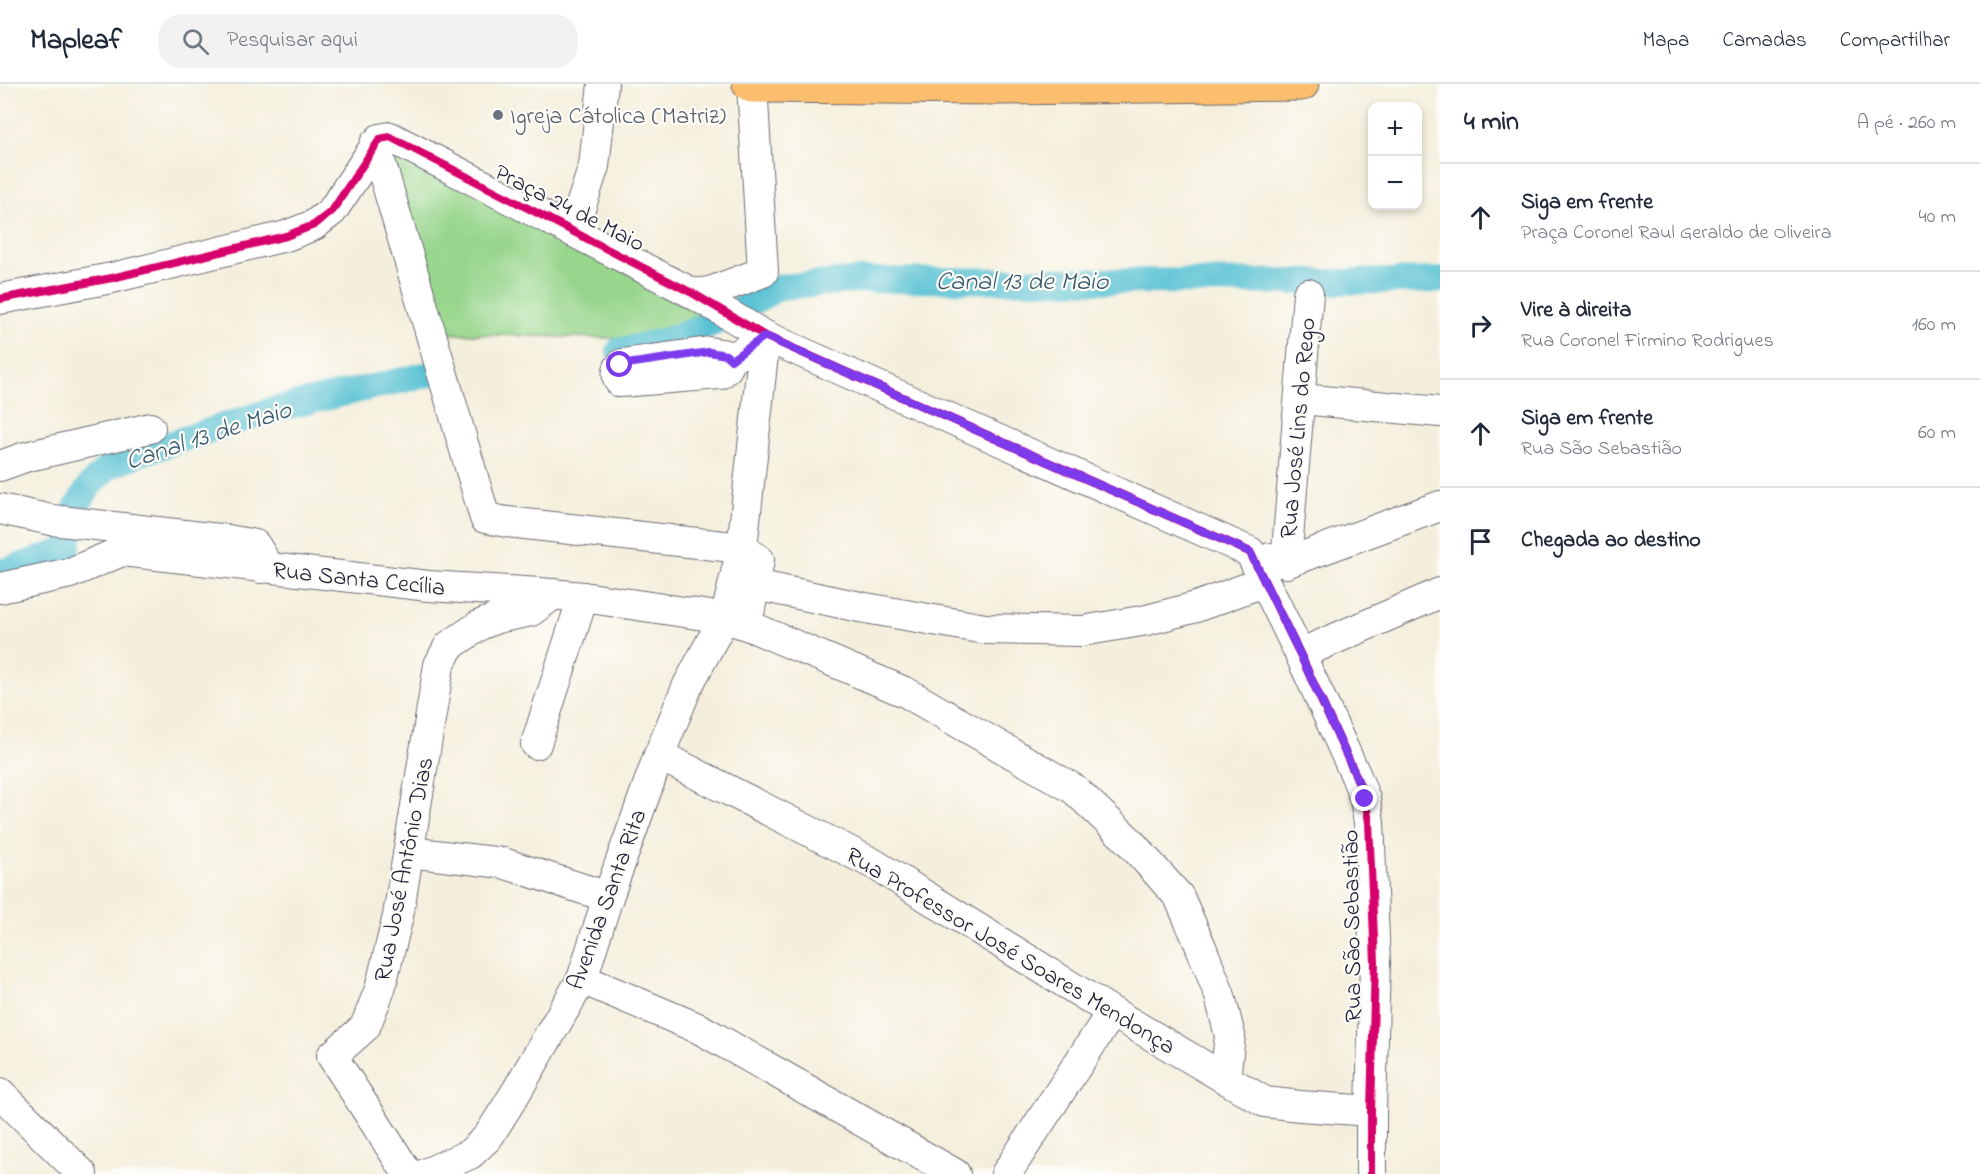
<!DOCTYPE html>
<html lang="pt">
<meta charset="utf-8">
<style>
:root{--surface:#fff;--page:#f2f2f3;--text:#1f2937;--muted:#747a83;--line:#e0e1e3}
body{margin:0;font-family:"Indie Flower",sans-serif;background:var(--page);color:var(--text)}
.controls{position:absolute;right:18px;top:18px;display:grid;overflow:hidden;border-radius:12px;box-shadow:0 3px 9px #0003}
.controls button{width:54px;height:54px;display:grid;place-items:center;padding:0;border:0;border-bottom:2px solid var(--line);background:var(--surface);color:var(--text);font:30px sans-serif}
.stop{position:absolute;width:18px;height:18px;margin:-14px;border:4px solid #7c3aed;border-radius:50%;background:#fff}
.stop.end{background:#7c3aed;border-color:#fff;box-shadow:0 2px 6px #0008}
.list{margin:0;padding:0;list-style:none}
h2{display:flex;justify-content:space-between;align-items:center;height:78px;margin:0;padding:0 24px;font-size:26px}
h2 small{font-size:20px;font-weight:400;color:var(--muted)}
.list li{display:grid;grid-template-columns:39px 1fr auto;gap:18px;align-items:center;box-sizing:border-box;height:108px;padding:0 24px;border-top:2px solid var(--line)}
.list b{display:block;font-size:22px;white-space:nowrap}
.list p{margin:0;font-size:20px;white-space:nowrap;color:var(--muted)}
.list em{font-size:20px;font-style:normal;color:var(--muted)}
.icon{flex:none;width:33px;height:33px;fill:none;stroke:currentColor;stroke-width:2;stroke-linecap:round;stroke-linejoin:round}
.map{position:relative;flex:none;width:1440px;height:1090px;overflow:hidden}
header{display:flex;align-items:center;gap:36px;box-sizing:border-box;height:84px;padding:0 30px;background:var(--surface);border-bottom:2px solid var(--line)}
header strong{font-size:28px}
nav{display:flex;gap:33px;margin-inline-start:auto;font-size:21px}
.search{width:420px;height:54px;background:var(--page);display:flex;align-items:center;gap:15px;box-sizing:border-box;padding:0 21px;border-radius:24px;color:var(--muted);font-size:22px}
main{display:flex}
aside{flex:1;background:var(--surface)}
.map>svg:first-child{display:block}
.green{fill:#97d68c;stroke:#5c7c64;stroke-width:1.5}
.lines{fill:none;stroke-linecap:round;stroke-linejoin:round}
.canal{stroke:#57c1d3;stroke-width:26}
.minor-casing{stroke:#6c6a73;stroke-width:32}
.major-casing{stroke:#6c6a73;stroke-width:35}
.minor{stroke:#fff;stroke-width:30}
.major{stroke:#fbbe6e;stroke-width:33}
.cycleway-casing{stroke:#fdfcf7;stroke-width:11}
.cycleway{stroke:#d6006c;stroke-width:8}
.route{stroke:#7c3aed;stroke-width:8}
.worship-dot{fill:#6b7280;stroke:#fdfcf7;stroke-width:2}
.labels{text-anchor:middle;stroke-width:4.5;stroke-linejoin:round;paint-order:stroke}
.worship-label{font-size:24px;fill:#5b616d;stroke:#fdfcf7;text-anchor:start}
.street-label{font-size:24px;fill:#22223b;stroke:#fdfcf7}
.water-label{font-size:26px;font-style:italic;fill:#355a70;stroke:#fdfcf7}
</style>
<header>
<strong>Mapleaf</strong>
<div class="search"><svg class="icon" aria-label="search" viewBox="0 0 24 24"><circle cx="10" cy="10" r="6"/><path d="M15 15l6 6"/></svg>Pesquisar aqui</div>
<nav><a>Mapa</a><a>Camadas</a><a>Compartilhar</a></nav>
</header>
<main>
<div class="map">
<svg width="1440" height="1090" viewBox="0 0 1440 1090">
<rect width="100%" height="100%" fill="#fdfcf7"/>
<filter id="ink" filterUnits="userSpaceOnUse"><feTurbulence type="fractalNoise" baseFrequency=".0167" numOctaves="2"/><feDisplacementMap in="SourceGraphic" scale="12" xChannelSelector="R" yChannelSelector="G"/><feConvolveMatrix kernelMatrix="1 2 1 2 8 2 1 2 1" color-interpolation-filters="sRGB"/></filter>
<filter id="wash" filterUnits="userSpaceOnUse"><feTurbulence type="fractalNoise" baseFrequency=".008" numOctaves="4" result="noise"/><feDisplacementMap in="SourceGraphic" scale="24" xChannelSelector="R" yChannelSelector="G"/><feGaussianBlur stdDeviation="1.35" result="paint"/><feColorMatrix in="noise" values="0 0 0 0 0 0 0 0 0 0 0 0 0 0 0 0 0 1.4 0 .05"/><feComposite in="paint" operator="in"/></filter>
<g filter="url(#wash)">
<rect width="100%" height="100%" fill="#f4efdc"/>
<!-- green -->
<path class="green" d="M 390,53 L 714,239 L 667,256 L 430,249 L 380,55 Z"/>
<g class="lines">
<!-- canal -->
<g class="canal">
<path d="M 619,267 L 667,256 L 714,239 L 780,203 L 862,196 L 1337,198 L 1440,196"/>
<path d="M 0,488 L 67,466 L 76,424 L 90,401 L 108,383 L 136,371 L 271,326 L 434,289"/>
</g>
</g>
</g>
<g filter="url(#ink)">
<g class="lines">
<defs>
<g id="minor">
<path d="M 375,60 L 485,434 L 507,438 L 742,464 L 759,476 L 747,541"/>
<path d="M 573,146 L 594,82 L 603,0"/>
<path d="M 694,210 L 710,208 L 763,188 L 752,0"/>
<path d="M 0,215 L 112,194 L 286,152 L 314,141 L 332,127 L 380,55 L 390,53 L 694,210 L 765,252 L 1250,468 L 1300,570 L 1356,692 L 1365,715 L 1369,738 L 1375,878 L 1371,1027 L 1371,1090"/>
<path d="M 731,276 L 726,271 L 709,268 L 622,280 C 617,284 616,293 620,298 L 720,290 L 727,284 L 731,276 L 765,252"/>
<path d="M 1301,315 L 1440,328"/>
<path d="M 0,382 L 25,373 L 150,344"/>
<path d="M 0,425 L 52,436 L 228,456 L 255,461 L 262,472 L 261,484"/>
<path d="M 1270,474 L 1286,479 L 1440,422"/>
<path d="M 1286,479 L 1308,210"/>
<path d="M 755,501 L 860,523 L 985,545 L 1082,547 L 1147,536 L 1196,523 L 1263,498"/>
<path d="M 0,504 L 70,489 L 122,467 L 429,502 L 540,509 L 583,513 L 724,534 L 747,541 L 907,609 L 1074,705 L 1129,757 L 1179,813 L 1201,863 L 1220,912 L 1230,952 L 1225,994"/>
<path d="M 1300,570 L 1440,509"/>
<path d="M 536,660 L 583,513"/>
<path d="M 659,671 L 874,780 L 1112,928 L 1265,1018 L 1300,1022 L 1371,1027"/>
<path d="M 409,768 L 503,779 L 608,813"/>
<path d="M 582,895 L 700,945 L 955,1090"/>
<path d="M 0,1009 L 82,1090"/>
<path d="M 408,1090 L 332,972 L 365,943 L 380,905 L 398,832 L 439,581 L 449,562 L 480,541 L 497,534 L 531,527 L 554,510"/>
<path d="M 425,1090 L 470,1070 L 488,1053 L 515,1010 L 582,895 L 608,813 L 659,671 L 688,601 L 724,534 L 729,519 L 742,464 L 765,252"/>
<path d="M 1006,1090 L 1112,928"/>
</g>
<path id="major" d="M 749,0 L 752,2 L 1001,4 L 1302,0"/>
</defs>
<!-- minor casing -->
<use href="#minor" class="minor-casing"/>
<!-- major casing -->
<use href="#major" class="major-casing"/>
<!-- minor -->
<use href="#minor" class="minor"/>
<!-- major -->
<use href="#major" class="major"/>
<defs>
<path id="cycleway" d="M 0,215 L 112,194 L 286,152 L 314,141 L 332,127 L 380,55 L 390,53 L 694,210 L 765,252 L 1250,468 L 1300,570 L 1356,692 L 1365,715 L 1369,738 L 1375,878 L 1371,1027 L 1371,1090"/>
</defs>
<!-- cycleway casing -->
<use href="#cycleway" class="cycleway-casing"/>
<!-- cycleway -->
<use href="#cycleway" class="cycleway"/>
</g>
</g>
<g class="lines" filter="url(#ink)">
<!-- route -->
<path class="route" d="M 620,281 L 709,268 L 726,271 L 731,276 L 765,252 L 1250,468 L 1300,570 L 1356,692 L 1365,715"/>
</g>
<!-- markers -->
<circle class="worship-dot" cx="498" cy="31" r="6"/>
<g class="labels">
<!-- worship labels -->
<g class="worship-label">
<text x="510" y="39">Igreja Cátolica (Matriz)</text>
</g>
<!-- street labels -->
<g class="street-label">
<text transform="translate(570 123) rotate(27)" y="8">Praça 24 de Maio</text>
<text transform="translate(1297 344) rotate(-85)" y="8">Rua José Lins do Rego</text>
<text transform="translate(359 494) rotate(6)" y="8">Rua Santa Cecília</text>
<text transform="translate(403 785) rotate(-79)" y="8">Rua José Antônio Dias</text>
<text transform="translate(606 815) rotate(-70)" y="8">Avenida Santa Rita</text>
<text transform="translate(1351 842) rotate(-91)" y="8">Rua São Sebastião</text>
<text transform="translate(1011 866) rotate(31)" y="8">Rua Professor José Soares Mendonça</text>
</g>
<!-- water labels -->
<g class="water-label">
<text x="1022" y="205">Canal 13 de Maio</text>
<text transform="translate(208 350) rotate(-18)" y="9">Canal 13 de Maio</text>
</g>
</g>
</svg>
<div class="controls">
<button>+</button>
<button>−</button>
</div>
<div class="stop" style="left:620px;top:281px"></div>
<div class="stop end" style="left:1365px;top:715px"></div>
</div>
<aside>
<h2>4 min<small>A pé · 260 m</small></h2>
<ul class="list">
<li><svg class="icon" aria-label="ahead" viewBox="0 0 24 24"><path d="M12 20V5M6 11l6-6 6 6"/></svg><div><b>Siga em frente</b><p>Praça Coronel Raul Geraldo de Oliveira</p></div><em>40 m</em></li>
<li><svg class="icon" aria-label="right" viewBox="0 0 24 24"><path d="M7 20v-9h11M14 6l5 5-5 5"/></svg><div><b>Vire à direita</b><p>Rua Coronel Firmino Rodrigues</p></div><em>160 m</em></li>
<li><svg class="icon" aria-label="ahead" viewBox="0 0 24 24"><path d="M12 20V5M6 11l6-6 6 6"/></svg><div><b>Siga em frente</b><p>Rua São Sebastião</p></div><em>60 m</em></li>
<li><svg class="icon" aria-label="arrive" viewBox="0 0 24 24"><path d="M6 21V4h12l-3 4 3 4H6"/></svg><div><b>Chegada ao destino</b></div></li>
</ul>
</aside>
</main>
